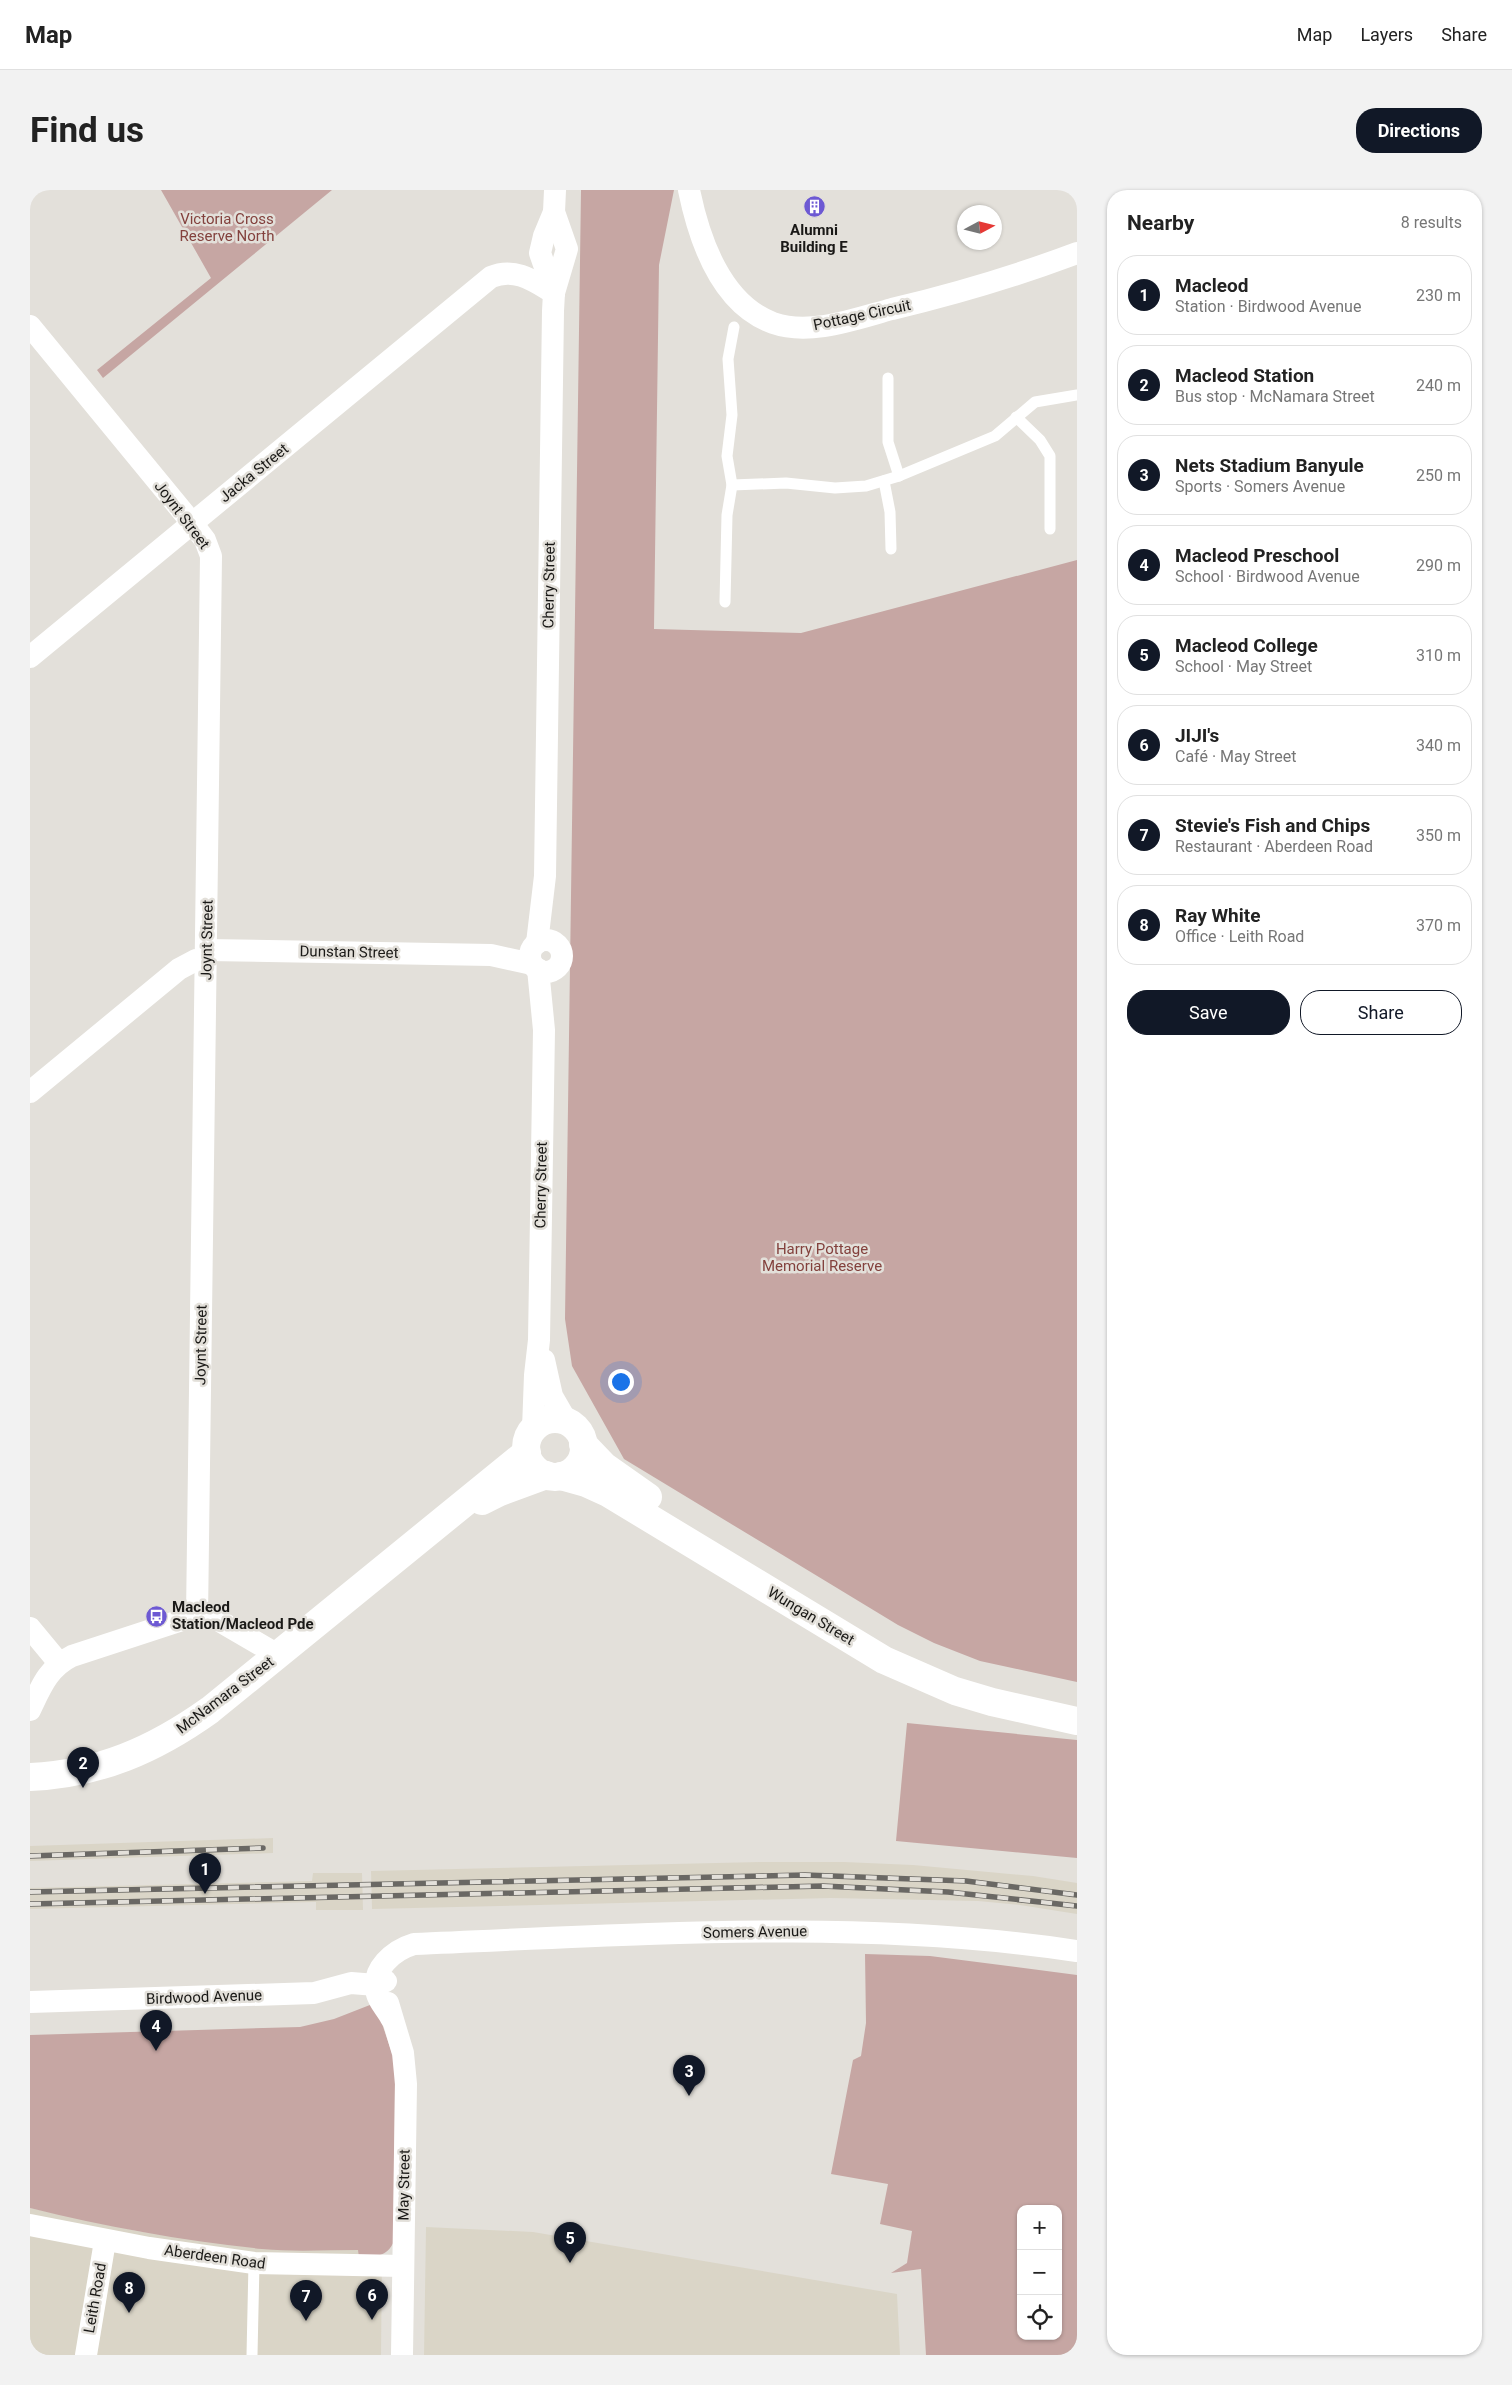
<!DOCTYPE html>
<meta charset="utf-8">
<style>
:root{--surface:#fff;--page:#f2f2f2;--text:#222;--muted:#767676;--line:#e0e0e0;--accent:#111827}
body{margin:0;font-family:Roboto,sans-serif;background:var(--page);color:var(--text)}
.controls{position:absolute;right:15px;bottom:15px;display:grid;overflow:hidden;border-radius:10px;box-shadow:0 1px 4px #0004}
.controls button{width:45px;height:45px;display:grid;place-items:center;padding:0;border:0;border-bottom:1px solid var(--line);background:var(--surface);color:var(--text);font:25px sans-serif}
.compass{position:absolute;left:927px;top:15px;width:45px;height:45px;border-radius:50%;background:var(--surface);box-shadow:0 1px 4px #0004;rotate:83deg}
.you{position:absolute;left:590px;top:1191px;width:18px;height:18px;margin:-12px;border:4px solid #fff;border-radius:50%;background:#1a73e8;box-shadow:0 0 0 8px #1a73e833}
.badge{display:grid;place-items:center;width:32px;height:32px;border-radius:50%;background:var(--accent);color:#fff;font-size:16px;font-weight:700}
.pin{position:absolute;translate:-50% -41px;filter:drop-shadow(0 1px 2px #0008)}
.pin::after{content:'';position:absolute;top:26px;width:18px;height:15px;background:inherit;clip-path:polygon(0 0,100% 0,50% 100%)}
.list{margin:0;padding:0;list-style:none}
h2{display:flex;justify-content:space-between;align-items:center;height:65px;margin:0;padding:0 20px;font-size:21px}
h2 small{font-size:16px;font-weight:400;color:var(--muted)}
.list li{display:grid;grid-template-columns:32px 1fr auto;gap:15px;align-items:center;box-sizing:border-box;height:80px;margin:0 10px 10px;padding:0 10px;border:1px solid var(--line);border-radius:20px}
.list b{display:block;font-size:19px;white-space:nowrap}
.list p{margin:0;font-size:16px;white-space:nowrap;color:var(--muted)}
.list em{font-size:16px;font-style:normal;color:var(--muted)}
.actions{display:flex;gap:10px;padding:15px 20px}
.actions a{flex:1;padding:11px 0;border:1px solid var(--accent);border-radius:20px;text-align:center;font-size:18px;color:var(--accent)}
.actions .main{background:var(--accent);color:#fff}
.icon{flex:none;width:28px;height:28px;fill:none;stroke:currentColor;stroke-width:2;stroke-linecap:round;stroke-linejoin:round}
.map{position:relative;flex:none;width:1047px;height:2165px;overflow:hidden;border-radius:20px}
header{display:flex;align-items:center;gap:30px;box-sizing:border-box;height:70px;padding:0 25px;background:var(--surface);border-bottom:1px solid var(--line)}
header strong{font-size:24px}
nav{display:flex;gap:28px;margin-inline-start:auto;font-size:18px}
.intro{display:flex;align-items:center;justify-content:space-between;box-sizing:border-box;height:120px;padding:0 30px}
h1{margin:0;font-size:35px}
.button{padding:12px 22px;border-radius:20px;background:var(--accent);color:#fff;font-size:18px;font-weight:700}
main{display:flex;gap:30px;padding:0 30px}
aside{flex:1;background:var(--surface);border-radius:20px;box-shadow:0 1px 4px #0004}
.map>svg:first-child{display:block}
.built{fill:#dad5c7}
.green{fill:#c6a6a3;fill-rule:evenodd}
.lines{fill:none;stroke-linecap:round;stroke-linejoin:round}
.lane{stroke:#fff;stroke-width:11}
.street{stroke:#fff;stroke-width:22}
.secondary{stroke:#fff;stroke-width:28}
.rail-casing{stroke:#6a6864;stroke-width:5.5}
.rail{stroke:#e3e0da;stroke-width:4;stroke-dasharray:11;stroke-linecap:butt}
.labels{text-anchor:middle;stroke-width:5;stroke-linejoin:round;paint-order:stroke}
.park-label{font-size:15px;fill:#83413d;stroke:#e3e0da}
.poi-label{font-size:15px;font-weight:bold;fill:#1a1917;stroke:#e3e0da}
.street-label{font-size:15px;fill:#1a1917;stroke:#e3e0da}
</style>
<header>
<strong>Map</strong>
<nav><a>Map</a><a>Layers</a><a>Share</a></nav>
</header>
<div class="intro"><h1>Find us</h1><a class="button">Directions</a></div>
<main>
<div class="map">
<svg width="1047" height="2165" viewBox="0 0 1047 2165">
<rect width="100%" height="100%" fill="#e3e0da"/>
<!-- built -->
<g class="built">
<path d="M 243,1648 L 243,1663 L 0,1671 L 0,1656 Z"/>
<path d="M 730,1672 L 814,1672 L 883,1675 L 1003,1686 L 1047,1693 L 1047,1724 L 990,1715 L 948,1711 L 801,1708 L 342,1719 L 341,1681 Z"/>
<path d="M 283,1683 L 332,1683 L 333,1720 L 286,1720 L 286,1712 L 0,1719 L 0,1698 L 282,1691 Z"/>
<path d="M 0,2018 L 107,2041 L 210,2056 L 253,2060 L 328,2060 L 352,2065 L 351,2165 L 0,2165 Z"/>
<path d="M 396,2037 L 503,2042 L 867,2104 L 870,2165 L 394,2165 Z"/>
</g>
<!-- green -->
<g class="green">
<path d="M 131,0 L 302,0 L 73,188 L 67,180 L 181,88 Z"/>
<path d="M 551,0 L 644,0 L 629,75 L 624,439 L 771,443 L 1047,370 L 1047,1492 L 950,1471 L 904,1453 L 868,1435 L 594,1269 L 542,1176 L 535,1129 Z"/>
<path d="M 877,1533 L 1047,1550 L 1047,1668 L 866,1651 Z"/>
<path d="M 835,1764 L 900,1766 L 1047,1785 L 1047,2165 L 896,2165 L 891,2079 L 861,2083 L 877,2073 L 882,2041 L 850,2034 L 858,1994 L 801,1984 L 823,1870 L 831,1866 L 836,1833 ZM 991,2019 L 1028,2019 L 1028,2146 L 991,2146 Z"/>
<path d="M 345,1813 L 365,1872 L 364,2051 C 357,2068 345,2066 329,2067 L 328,2060 C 296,2060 264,2062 232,2059 C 155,2051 76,2037 0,2018 L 0,1845 L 270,1837 L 304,1829 Z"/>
</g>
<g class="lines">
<!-- lane -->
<g class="lane">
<path d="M 858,188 L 858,252 L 869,286"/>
<path d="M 986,227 L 1010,250 L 1020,266 L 1020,339"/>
<path d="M 854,291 L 860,322 L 861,359"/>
<path d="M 702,295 L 756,293 L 805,298 L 836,296 L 869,286 L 965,246 L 1005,212 L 1047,205"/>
<path d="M 695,412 L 697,325 L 702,295 L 697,266 L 702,225 L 698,169 L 704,137"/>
<path d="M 222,2165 L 224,2073"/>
</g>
<!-- street -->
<g class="street">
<path d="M 659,0 C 669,49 691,114 743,133 C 780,146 825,129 862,119 C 925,104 986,86 1047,63"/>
<path d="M 524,103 L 510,63 L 514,46 L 524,22 L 525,0"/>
<path d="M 0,136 L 162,333 L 175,350 L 181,366 L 167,1427"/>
<path d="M 0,467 L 461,87 C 485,77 504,91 524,103"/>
<circle cx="516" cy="766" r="16"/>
<path d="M 507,753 L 515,686 L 523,121 L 524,103 L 537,59 L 524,22"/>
<path d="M 177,760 L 461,765 L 502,774"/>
<path d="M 0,902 L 149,779 L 166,770 L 176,770"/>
<path d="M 514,1170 L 522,1206 L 537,1232"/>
<path d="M 503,1239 L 505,1185 L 509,1150 L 514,840 L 508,779"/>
<path d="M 0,1438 L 29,1473"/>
<path d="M 0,1520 C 11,1497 18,1478 42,1466 L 152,1430 L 167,1427 L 186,1429 L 248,1465"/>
<path d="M 0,1812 L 284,1803 L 321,1793 L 346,1795 L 356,1791"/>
<path d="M 358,1813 L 373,1863 L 376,1894 L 372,2165"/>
<path d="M 361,1828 C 357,1820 349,1812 347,1804 C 340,1779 364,1760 384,1754 C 605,1745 827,1728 1047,1761"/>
<path d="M 0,2035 L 119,2058 L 224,2073 L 373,2076"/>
<path d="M 56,2165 L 75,2051"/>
</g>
<!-- secondary -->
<g class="secondary">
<circle cx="525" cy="1258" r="29"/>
<path d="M 553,1254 L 574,1276 L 618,1307"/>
<path d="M 531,1286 L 556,1293 L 578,1303 L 854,1470 L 925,1501 L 962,1512 L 1047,1531"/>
<path d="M 452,1311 L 470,1302 L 516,1285"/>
<path d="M 0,1587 C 69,1584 124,1560 180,1520 L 497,1262"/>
</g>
<defs>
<g id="rail">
<path d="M 0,1666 L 233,1658"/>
<path d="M 0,1702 L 775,1685 L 936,1691 L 1047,1705"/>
<path d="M 0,1714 L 793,1696 L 918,1702 L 1047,1716"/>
</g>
</defs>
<!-- rail casing -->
<use href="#rail" class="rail-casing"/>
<!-- rail -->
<use href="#rail" class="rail"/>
</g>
<!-- icons -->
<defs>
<symbol id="building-disc" viewBox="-11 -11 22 22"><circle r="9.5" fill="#6d59d3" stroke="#e3e0da"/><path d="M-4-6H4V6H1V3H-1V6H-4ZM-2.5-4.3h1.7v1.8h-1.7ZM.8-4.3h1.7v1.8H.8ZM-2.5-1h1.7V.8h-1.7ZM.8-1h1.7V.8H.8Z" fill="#fff"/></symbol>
<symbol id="bus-disc" viewBox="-11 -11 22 22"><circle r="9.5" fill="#6d59d3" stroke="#e3e0da"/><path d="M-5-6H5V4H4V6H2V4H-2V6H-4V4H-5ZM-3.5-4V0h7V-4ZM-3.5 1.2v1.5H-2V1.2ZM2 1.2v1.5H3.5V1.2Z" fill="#fff"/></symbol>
</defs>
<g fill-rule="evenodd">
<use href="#building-disc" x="772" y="4" width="25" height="25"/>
<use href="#bus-disc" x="114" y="1414" width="25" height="25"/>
</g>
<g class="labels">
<!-- park labels -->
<g class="park-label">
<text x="197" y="34">Victoria Cross<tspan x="197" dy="17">Reserve North</tspan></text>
<text x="792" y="1064">Harry Pottage<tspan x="792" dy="17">Memorial Reserve</tspan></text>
</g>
<!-- poi labels -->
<g class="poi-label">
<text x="784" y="45">Alumni<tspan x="784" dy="17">Building E</tspan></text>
<text x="142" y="1422" text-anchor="start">Macleod<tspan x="142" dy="17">Station/Macleod Pde</tspan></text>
</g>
<!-- street labels -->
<g class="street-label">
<text transform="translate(832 125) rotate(-12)" y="5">Pottage Circuit</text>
<text transform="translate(224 283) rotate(-39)" y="5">Jacka Street</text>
<text transform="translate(152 325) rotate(53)" y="5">Joynt Street</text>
<text transform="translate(519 395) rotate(-89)" y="5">Cherry Street</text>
<text transform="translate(177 750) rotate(-89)" y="5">Joynt Street</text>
<text transform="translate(319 762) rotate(1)" y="5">Dunstan Street</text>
<text transform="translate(511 995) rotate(-89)" y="5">Cherry Street</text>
<text transform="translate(171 1155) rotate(-89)" y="5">Joynt Street</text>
<text transform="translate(781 1426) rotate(31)" y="5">Wungan Street</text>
<text transform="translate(195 1505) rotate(-37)" y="5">McNamara Street</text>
<text transform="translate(725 1742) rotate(-1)" y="5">Somers Avenue</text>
<text transform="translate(174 1807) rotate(-2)" y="5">Birdwood Avenue</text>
<text transform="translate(374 1995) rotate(-89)" y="5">May Street</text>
<text transform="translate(185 2067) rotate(8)" y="5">Aberdeen Road</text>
<text transform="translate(65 2108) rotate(-80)" y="5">Leith Road</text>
</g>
</g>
</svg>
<div class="controls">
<button>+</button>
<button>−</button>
<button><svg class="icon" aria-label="locate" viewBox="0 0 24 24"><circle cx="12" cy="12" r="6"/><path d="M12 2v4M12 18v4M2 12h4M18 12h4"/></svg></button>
</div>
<svg class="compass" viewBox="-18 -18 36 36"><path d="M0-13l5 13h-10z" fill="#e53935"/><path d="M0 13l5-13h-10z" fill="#767676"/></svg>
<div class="you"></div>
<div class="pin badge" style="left:175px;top:1704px">1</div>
<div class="pin badge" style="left:53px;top:1598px">2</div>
<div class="pin badge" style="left:659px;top:1906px">3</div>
<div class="pin badge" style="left:126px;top:1861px">4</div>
<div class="pin badge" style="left:540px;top:2073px">5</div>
<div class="pin badge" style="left:342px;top:2130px">6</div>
<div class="pin badge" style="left:276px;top:2131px">7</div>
<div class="pin badge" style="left:99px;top:2123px">8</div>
</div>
<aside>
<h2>Nearby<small>8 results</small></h2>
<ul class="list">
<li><span class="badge">1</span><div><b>Macleod</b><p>Station · Birdwood Avenue</p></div><em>230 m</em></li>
<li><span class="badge">2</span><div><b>Macleod Station</b><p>Bus stop · McNamara Street</p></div><em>240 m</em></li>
<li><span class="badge">3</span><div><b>Nets Stadium Banyule</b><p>Sports · Somers Avenue</p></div><em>250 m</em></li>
<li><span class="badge">4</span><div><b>Macleod Preschool</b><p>School · Birdwood Avenue</p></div><em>290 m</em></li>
<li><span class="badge">5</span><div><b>Macleod College</b><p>School · May Street</p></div><em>310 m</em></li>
<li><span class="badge">6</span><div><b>JIJI's</b><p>Café · May Street</p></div><em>340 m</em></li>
<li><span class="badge">7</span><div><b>Stevie's Fish and Chips</b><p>Restaurant · Aberdeen Road</p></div><em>350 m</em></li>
<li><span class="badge">8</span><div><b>Ray White</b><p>Office · Leith Road</p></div><em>370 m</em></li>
</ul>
<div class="actions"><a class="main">Save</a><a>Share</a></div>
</aside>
</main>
